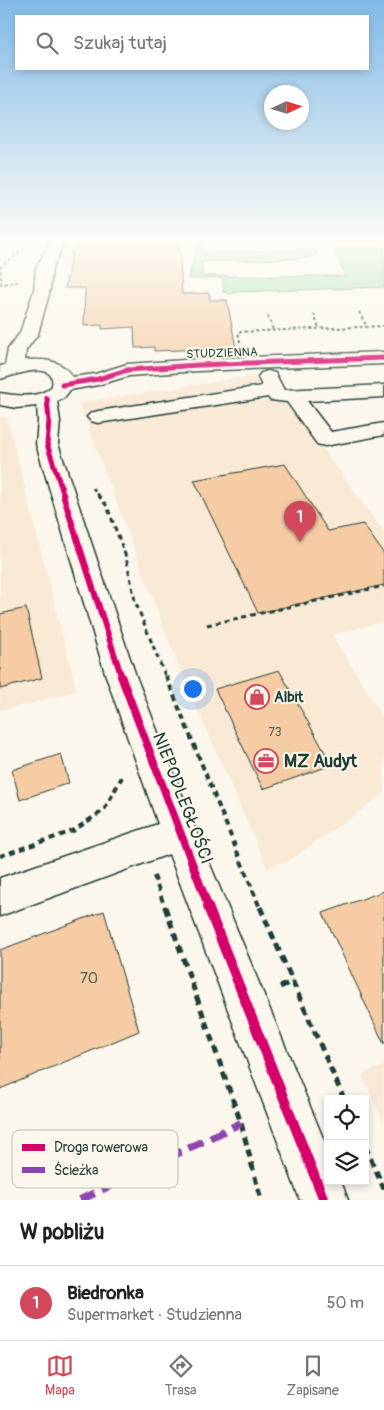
<!DOCTYPE html>
<html lang="pl">
<meta charset="utf-8">
<style>
:root{--surface:#fff;--page:#f6f6f6;--text:#202124;--muted:#757577;--line:#e0e0e0;--accent:#d1495b}
body{margin:0;font-family:Pangolin,sans-serif;background:var(--page);color:var(--text)}
.controls{position:absolute;right:15px;bottom:15px;display:grid;overflow:hidden;border-radius:0px;box-shadow:0 2px 8px #0003}
.controls button{width:45px;height:45px;display:grid;place-items:center;padding:0;border:0;border-bottom:1px solid var(--line);background:var(--surface);color:var(--text);font:25px sans-serif}
.compass{position:absolute;left:264px;top:85px;width:45px;height:45px;border-radius:50%;background:var(--surface);box-shadow:0 2px 8px #0003;rotate:86deg}
.you{position:absolute;left:192px;top:688px;width:18px;height:18px;margin:-12px;border:4px solid #fff;border-radius:50%;background:#1a73e8;box-shadow:0 0 0 8px #1a73e833}
.badge{display:grid;place-items:center;width:32px;height:32px;border-radius:50%;background:var(--accent);color:#fff;font-size:16px;font-weight:700}
.pin{position:absolute;translate:-50% -41px;filter:drop-shadow(0 1px 2px #0008)}
.pin::after{content:'';position:absolute;top:26px;width:18px;height:15px;background:inherit;clip-path:polygon(0 0,100% 0,50% 100%)}
.list{margin:0;padding:0;list-style:none}
h2{display:flex;justify-content:space-between;align-items:center;height:65px;margin:0;padding:0 20px;font-size:21px}
h2 small{font-size:16px;font-weight:400;color:var(--muted)}
.list li{display:grid;grid-template-columns:32px 1fr auto;gap:15px;align-items:center;box-sizing:border-box;height:75px;padding:0 20px;border-top:1px solid var(--line)}
.list b{display:block;font-size:19px;white-space:nowrap}
.list p{margin:0;font-size:16px;white-space:nowrap;color:var(--muted)}
.list em{font-size:16px;font-style:normal;color:var(--muted)}
.icon{flex:none;width:28px;height:28px;fill:none;stroke:currentColor;stroke-width:2;stroke-linecap:round;stroke-linejoin:round}
.map{position:relative;flex:none;width:384px;height:1200px;overflow:hidden}
.search{position:absolute;background:var(--surface);box-shadow:0 2px 8px #0003;left:15px;right:15px;top:15px;height:55px;display:flex;align-items:center;gap:12px;box-sizing:border-box;padding:0 18px;border-radius:0px;color:var(--muted);font-size:19px}
.sheet{height:140px;background:var(--surface)}
nav{display:flex;justify-content:space-around;align-items:center;box-sizing:border-box;height:70px;border-top:1px solid var(--line);background:var(--surface);font-size:14px;color:var(--muted)}
nav a{display:grid;justify-items:center;gap:2px}
nav .on{color:var(--accent)}
.map>svg:first-child{display:block}
.built{fill:#f9ead6}
.green{fill:#9bdfaa;stroke:#5d8e6f}
.building{fill:#f5cca4;stroke:#1f3d34}
.lines{fill:none;stroke-linecap:round;stroke-linejoin:round}
.minor-casing{stroke:#1f3d34;stroke-width:3}
.path-far4{stroke:#1f3d34;stroke-width:2;stroke-dasharray:3 2.5;stroke-linecap:butt}
.path-far3{stroke:#1f3d34;stroke-width:2.5;stroke-dasharray:4 3;stroke-linecap:butt}
.path-far2{stroke:#1f3d34;stroke-width:3;stroke-dasharray:5 4;stroke-linecap:butt}
.path-far1{stroke:#1f3d34;stroke-width:4;stroke-dasharray:6 4.5;stroke-linecap:butt}
.path{stroke:#1f3d34;stroke-width:5;stroke-dasharray:8 5.5;stroke-linecap:butt}
.minor{fill:#fbf7ec;fill-rule:evenodd}
.quiet{stroke:#8e44ad;stroke-width:8;stroke-dasharray:16 8;stroke-linecap:butt}
.cycleway-far3-casing{stroke:#fbf7ec;stroke-width:8}
.cycleway-far2-casing{stroke:#fbf7ec;stroke-width:9}
.cycleway-far1-casing{stroke:#fbf7ec;stroke-width:11}
.cycleway-casing{stroke:#fbf7ec;stroke-width:13}
.cycleway-far3{stroke:#d6006c;stroke-width:5}
.cycleway-far2{stroke:#d6006c;stroke-width:6}
.cycleway-far1{stroke:#d6006c;stroke-width:8}
.cycleway{stroke:#d6006c;stroke-width:10}
.labels{text-anchor:middle;stroke-width:4;stroke-linejoin:round;paint-order:stroke}
.far-street-label{font-size:12px;fill:#1f3d34;stroke:#fbf7ec}
.number-label{font-size:12px;fill:#546150}
.poi-label{font-size:15px;font-weight:bold;fill:#1f3d34;stroke:#fbf7ec;text-anchor:start}
.near-number-label{font-size:15px;fill:#546150}
.near-poi-label{font-size:18px;font-weight:bold;fill:#1f3d34;stroke:#fbf7ec;text-anchor:start}
.near-street-label{font-size:18px;fill:#1f3d34;stroke:#fbf7ec}
.key{fill:#fbf7ec;stroke:#b9bfb5;stroke-width:1}
.key-label{font-size:14px;fill:#1f3d34}
</style>
<div class="map">
<svg width="384" height="1200" viewBox="0 0 384 1200">
<rect width="100%" height="100%" fill="#fbf7ec"/>
<filter id="ink" filterUnits="userSpaceOnUse"><feTurbulence type="fractalNoise" baseFrequency=".02" numOctaves="2"/><feDisplacementMap in="SourceGraphic" scale="10" xChannelSelector="R" yChannelSelector="G"/><feConvolveMatrix kernelMatrix="1 2 1 2 8 2 1 2 1" color-interpolation-filters="sRGB"/></filter>
<g filter="url(#ink)">
<!-- built -->
<g class="built">
<path d="M 59,239 L 195,239 L 191,263 L 114,264 L 93,268 L 44,268 Z"/>
<path d="M 255,375 L 269,375 L 384,532 L 384,621 L 332,635 L 384,718 L 384,794 L 290,860 L 267,868 L 176,660 L 79,403 Z"/>
<path d="M 0,417 L 7,418 L 77,691 L 0,711 Z"/>
<path d="M 384,1066 L 384,1124 L 362,1074 Z"/>
</g>
<!-- green -->
<path class="green" d="M 199,239 L 205,239 L 204,253 L 316,250 L 318,253 L 307,258 L 202,262 L 202,276 L 345,276 L 335,250 L 341,247 L 384,247 L 384,287 L 236,292 L 229,294 L 223,292 L 223,279 C 210,276 201,280 188,279 Z"/>
<!-- building -->
<g class="building">
<path d="M 78,239 L 179,239 L 182,294 L 209,293 L 210,300 L 227,300 L 236,348 L 154,351 L 154,347 L 135,348 L 134,327 L 102,329 L 102,325 L 84,326 L 85,288 L 65,288 L 72,252 L 75,251 Z"/>
<path d="M 285,464 L 328,531 L 363,524 L 384,554 L 384,585 L 258,613 L 194,480 Z"/>
<path d="M 26,608 L 42,678 L 0,689 L 0,614 Z"/>
<path d="M 279,670 L 332,765 L 263,789 L 215,689 Z"/>
<path d="M 61,754 L 69,783 L 20,800 L 12,770 Z"/>
<path d="M 384,891 L 384,1044 L 323,913 Z"/>
<path d="M 104,911 L 139,1031 L 0,1089 L 0,950 Z"/>
</g>
<g class="lines">
<defs>
<g id="minor">
<path d="M 52,239 L 66,239 L 52,268 L 50,290 L 38,334 L 26,350 L 25,360 C 43,359 63,359 72,377 L 95,374 L 127,364 L 198,359 L 384,352 L 384,364 L 198,371 L 129,376 L 98,385 L 70,390 L 64,398 L 57,401 L 60,421 L 58,444 L 136,676 L 197,833 L 328,1150 L 328,1181 L 341,1181 L 348,1200 L 300,1200 L 169,854 L 0,916 L 0,878 L 158,824 L 106,676 L 36,444 L 38,421 L 37,406 L 16,408 L 0,405 L 0,393 C 16,396 40,399 52,386 C 57,358 13,376 0,379 L 0,366 L 5,365 L 8,349 L 20,333 L 34,290 L 36,268 Z"/>
<path d="M 268,371 L 275,373 L 284,390 L 384,385 L 384,397 L 307,401 L 331,432 L 384,423 L 384,435 L 325,446 L 317,444 L 287,402 L 270,400 L 268,397 L 98,423 L 91,421 L 87,417 L 91,413 L 98,411 L 262,386 L 258,377 L 261,373 Z"/>
</g>
</defs>
<!-- minor casing -->
<use href="#minor" class="minor-casing"/>
<!-- path-far4 -->
<g class="path-far4">
<path d="M 18,282 L 1,284 L 1,266 L 26,248"/>
<path d="M 359,312 L 367,327"/>
<path d="M 314,314 L 319,328"/>
<path d="M 268,316 L 273,330"/>
<path d="M 240,342 L 238,332 L 384,326"/>
</g>
<!-- path-far3 -->
<path class="path-far3" d="M 93,488 L 99,496"/>
<!-- path-far2 -->
<g class="path-far2">
<path d="M 98,495 L 107,506 L 126,557 L 135,601 L 166,678"/>
<path d="M 207,625 L 384,586"/>
</g>
<!-- path-far1 -->
<g class="path-far1">
<path d="M 166,676 L 260,908"/>
<path d="M 0,856 L 73,831 L 104,810 L 122,777"/>
<path d="M 154,876 L 165,908"/>
</g>
<!-- path -->
<g class="path">
<path d="M 165,907 L 241,1123 L 261,1200"/>
<path d="M 260,907 L 344,1099"/>
<path d="M 280,987 L 293,981"/>
<path d="M 365,1146 L 384,1189"/>
</g>
<!-- minor -->
<use href="#minor" class="minor"/>
<!-- quiet -->
<path class="quiet" d="M 80,1200 L 241,1123"/>
<defs>
<g id="cycleway-far3">
<path d="M 62,385 L 98,379 L 127,370 L 198,365 L 384,358"/>
<path d="M 47,398 L 49,421 L 47,444 L 64,496"/>
</g>
<path id="cycleway-far2" d="M 63,495 L 122,678"/>
<path id="cycleway-far1" d="M 121,676 L 209,908"/>
<path id="cycleway" d="M 208,907 L 324,1200"/>
</defs>
<!-- cycleway-far3 casing -->
<use href="#cycleway-far3" class="cycleway-far3-casing"/>
<!-- cycleway-far2 casing -->
<use href="#cycleway-far2" class="cycleway-far2-casing"/>
<!-- cycleway-far1 casing -->
<use href="#cycleway-far1" class="cycleway-far1-casing"/>
<!-- cycleway casing -->
<use href="#cycleway" class="cycleway-casing"/>
<!-- cycleway-far3 -->
<use href="#cycleway-far3" class="cycleway-far3"/>
<!-- cycleway-far2 -->
<use href="#cycleway-far2" class="cycleway-far2"/>
<!-- cycleway-far1 -->
<use href="#cycleway-far1" class="cycleway-far1"/>
<!-- cycleway -->
<use href="#cycleway" class="cycleway"/>
</g>
</g>
<!-- sky -->
<linearGradient id="sky" x2="0" y2="1"><stop stop-color="#81bbe8"/><stop offset="0.59" stop-color="#fdfbf6"/><stop offset="1" stop-color="#fdfbf6" stop-opacity="0"/></linearGradient>
<rect width="384" height="407" fill="url(#sky)"/>
<!-- icons -->
<defs>
<symbol id="shop-ring" viewBox="-11 -11 22 22"><circle r="9.5" fill="#fbf7ec" stroke="#d1495b" stroke-width="1.5"/><path d="M-5-2.5h2.3a2.7 3.5 0 0 1 5.4 0H5L5.5 6h-11ZM-1.5-2.5h3a1.5 2.3 0 0 0-3 0Z" fill="#d1495b"/></symbol>
<symbol id="office-ring" viewBox="-11 -11 22 22"><circle r="9.5" fill="#fbf7ec" stroke="#d1495b" stroke-width="1.5"/><path d="M-6-3h4V-5.5h4V-3h4V5H-6ZM-1-4.5V-3h2v-1.5ZM-6 0V1H6V0Z" fill="#d1495b"/></symbol>
</defs>
<g fill-rule="evenodd">
<use href="#shop-ring" x="243" y="683" width="28" height="28"/>
<use href="#office-ring" x="252" y="747" width="28" height="28"/>
</g>
<g class="labels">
<!-- far-street labels -->
<g class="far-street-label">
<text transform="translate(222 353) rotate(-2)" y="4">STUDZIENNA</text>
</g>
<!-- number labels -->
<g class="number-label">
<text x="275" y="736">73</text>
</g>
<!-- poi labels -->
<g class="poi-label">
<text x="274" y="702">Albit</text>
</g>
<!-- near-number labels -->
<g class="near-number-label">
<text x="89" y="983">70</text>
</g>
<!-- near-poi labels -->
<g class="near-poi-label">
<text x="284" y="767">MZ Audyt</text>
</g>
<!-- near-street labels -->
<g class="near-street-label">
<text transform="translate(183 798) rotate(69)" y="6">NIEPODLEGŁOŚCI</text>
</g>
</g>
<!-- legend -->
<rect x="12" y="1130" width="166" height="58" rx="8" class="key"/>
<rect x="22" y="1144" width="23" height="7" fill="#d6006c"/>
<rect x="22" y="1167" width="23" height="6" fill="#8e44ad"/>
<g class="key-label">
<text x="54" y="1152">Droga rowerowa</text>
<text x="54" y="1175">Ścieżka</text>
</g>
</svg>
<div class="controls">
<button><svg class="icon" aria-label="locate" viewBox="0 0 24 24"><circle cx="12" cy="12" r="6"/><path d="M12 2v4M12 18v4M2 12h4M18 12h4"/></svg></button>
<button><svg class="icon" aria-label="layers" viewBox="0 0 24 24"><path d="M12 4l9 5-9 5-9-5zM3 14l9 5 9-5"/></svg></button>
</div>
<svg class="compass" viewBox="-18 -18 36 36"><path d="M0-13l5 13h-10z" fill="#e53935"/><path d="M0 13l5-13h-10z" fill="#757577"/></svg>
<div class="you"></div>
<div class="pin badge" style="left:300px;top:542px">1</div>
<div class="search"><svg class="icon" aria-label="search" viewBox="0 0 24 24"><circle cx="10" cy="10" r="6"/><path d="M15 15l6 6"/></svg>Szukaj tutaj</div>
</div>
<section class="sheet">
<h2>W pobliżu<small></small></h2>
<ul class="list">
<li><span class="badge">1</span><div><b>Biedronka</b><p>Supermarket · Studzienna</p></div><em>50 m</em></li>
</ul>
</section>
<nav>
<a class="on"><svg class="icon" aria-label="map" viewBox="0 0 24 24"><path d="M3 6l6-2 6 2 6-2v14l-6 2-6-2-6 2zM9 4v14M15 6v14"/></svg>Mapa</a>
<a><svg class="icon" aria-label="directions" viewBox="0 0 24 24"><path d="M12 3l9 9-9 9-9-9zM9 14v-3h6M13 9l2 2-2 2"/></svg>Trasa</a>
<a><svg class="icon" aria-label="saved" viewBox="0 0 24 24"><path d="M7 4h10v16l-5-4-5 4z"/></svg>Zapisane</a>
</nav>
